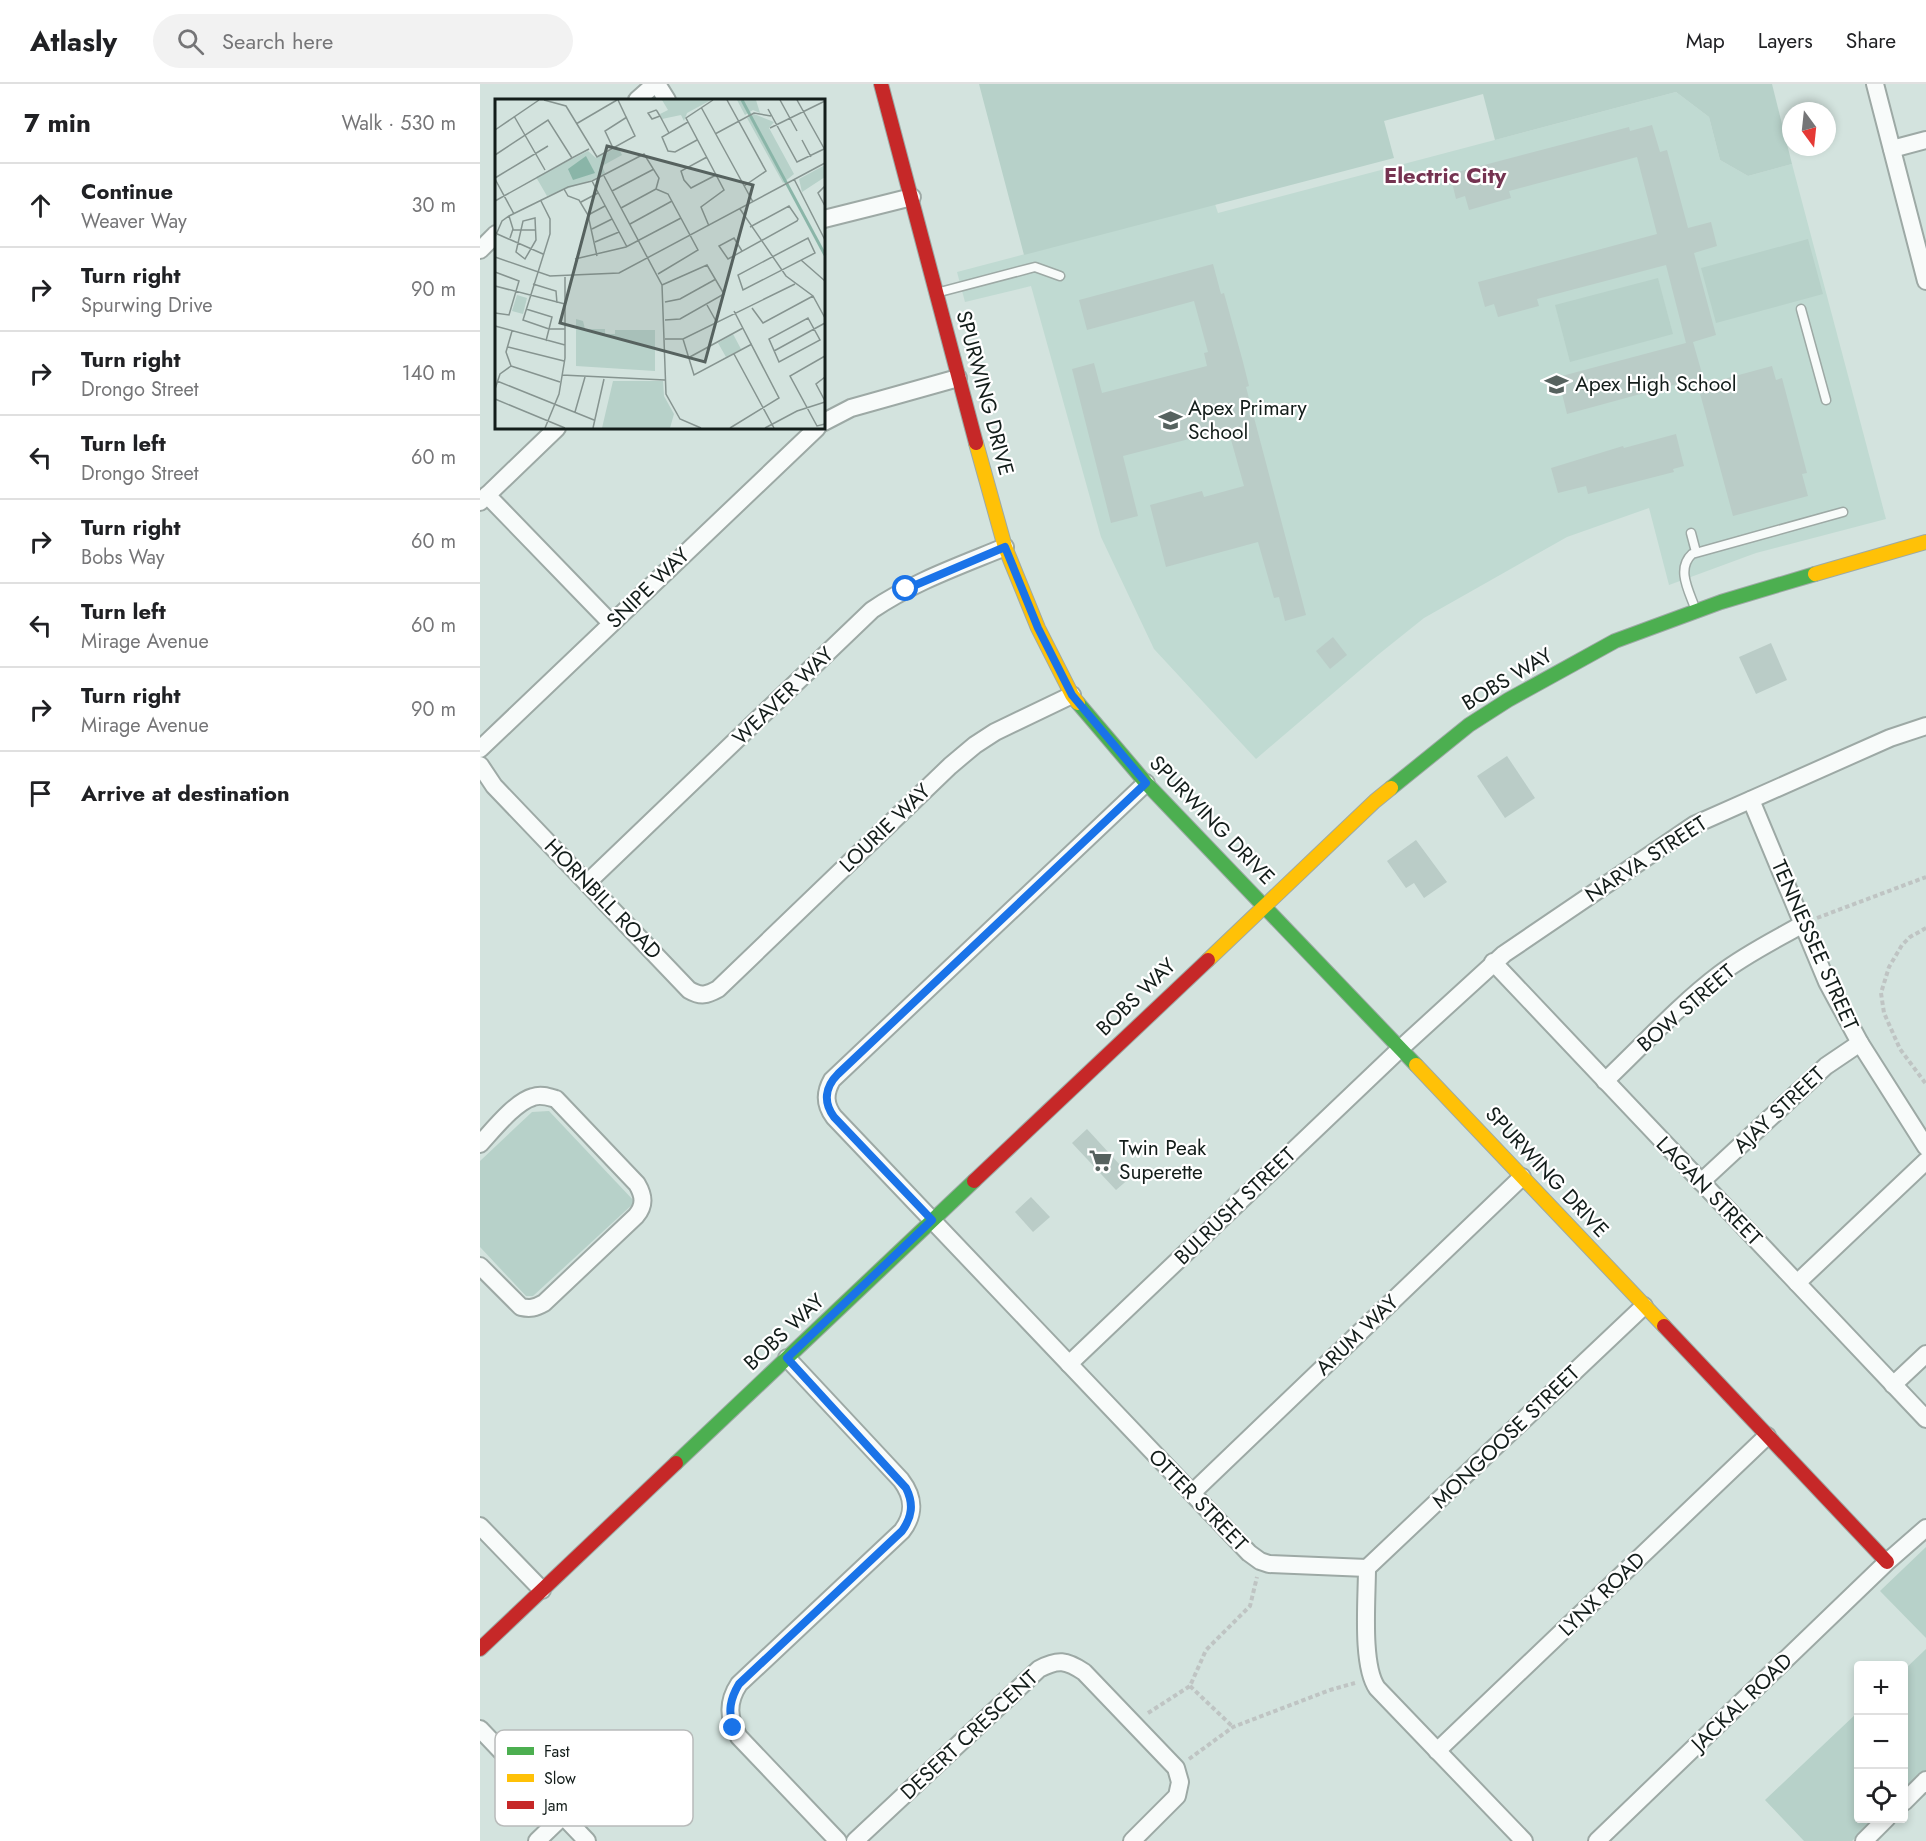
<!DOCTYPE html>
<meta charset="utf-8">
<style>
:root{--surface:#fff;--page:#f2f2f2;--text:#202124;--muted:#757577;--line:#e0e0e0}
body{margin:0;font-family:Jost,sans-serif;background:var(--page);color:var(--text)}
.controls{position:absolute;right:18px;bottom:18px;display:grid;overflow:hidden;border-radius:6px;box-shadow:0 3px 9px #0003}
.controls button{width:54px;height:54px;display:grid;place-items:center;padding:0;border:0;border-bottom:2px solid var(--line);background:var(--surface);color:var(--text);font:30px sans-serif}
.compass{position:absolute;left:1302px;top:18px;width:54px;height:54px;border-radius:50%;background:var(--surface);box-shadow:0 3px 9px #0003;rotate:165deg}
.stop{position:absolute;width:18px;height:18px;margin:-14px;border:4px solid #1a73e8;border-radius:50%;background:#fff}
.stop.end{background:#1a73e8;border-color:#fff;box-shadow:0 2px 6px #0008}
.list{margin:0;padding:0;list-style:none}
h2{display:flex;justify-content:space-between;align-items:center;height:78px;margin:0;padding:0 24px;font-size:26px}
h2 small{font-size:20px;font-weight:400;color:var(--muted)}
.list li{display:grid;grid-template-columns:39px 1fr auto;gap:18px;align-items:center;box-sizing:border-box;height:84px;padding:0 24px;border-top:2px solid var(--line)}
.list b{display:block;font-size:22px;white-space:nowrap}
.list p{margin:0;font-size:20px;white-space:nowrap;color:var(--muted)}
.list em{font-size:20px;font-style:normal;color:var(--muted)}
.icon{flex:none;width:33px;height:33px;fill:none;stroke:currentColor;stroke-width:2;stroke-linecap:round;stroke-linejoin:round}
.map{position:relative;flex:none;width:1446px;height:1757px;overflow:hidden}
header{display:flex;align-items:center;gap:36px;box-sizing:border-box;height:84px;padding:0 30px;background:var(--surface);border-bottom:2px solid var(--line)}
header strong{font-size:28px}
nav{display:flex;gap:33px;margin-inline-start:auto;font-size:21px}
.search{width:420px;height:54px;background:var(--page);display:flex;align-items:center;gap:15px;box-sizing:border-box;padding:0 21px;border-radius:33px;color:var(--muted);font-size:22px}
main{display:flex}
aside{flex:1;background:var(--surface)}
.map>svg:first-child{display:block}
.built{fill:#c0dad2}
.green{fill:#b7d1c9}
.building{fill:#baccc7}
.lines{fill:none;stroke-linecap:round;stroke-linejoin:round}
.lane-casing{stroke:#9da9a5;stroke-width:11}
.street-casing{stroke:#9da9a5;stroke-width:20}
.fast-casing{stroke:#9da9a5;stroke-width:16}
.slow-casing{stroke:#9da9a5;stroke-width:16}
.jam-casing{stroke:#9da9a5;stroke-width:16}
.path{stroke:#bfc4c3;stroke-width:4;stroke-dasharray:4.5 3;stroke-linecap:butt}
.lane{stroke:#f8fbfa;stroke-width:8}
.street{stroke:#f8fbfa;stroke-width:16}
.fast{stroke:#4caf50;stroke-width:14}
.slow{stroke:#ffc107;stroke-width:14}
.jam{stroke:#c62828;stroke-width:14}
.route{stroke:#1a73e8;stroke-width:8}
.labels{text-anchor:middle;stroke-width:4.5;stroke-linejoin:round;paint-order:stroke}
.poi-label{font-size:21px;fill:#131d1a;stroke:#fff;text-anchor:start}
.street-label{font-size:21px;fill:#131d1a;stroke:#fff}
.neighbourhood-label{font-size:22px;font-weight:bold;fill:#753351;stroke:#fff}
.inset-river{fill:none;stroke:#8ab5a8;stroke-width:3}
.inset-road{fill:none;stroke:#869490;stroke-width:1.5}
.view{fill:#56625f;fill-opacity:0.15;stroke:#56625f;stroke-width:3}
.inset-edge{fill:none;stroke:#131d1a;stroke-width:3}
.key{fill:#fff;stroke:#b8bbba;stroke-width:1.5}
.key-label{font-size:16px;fill:#131d1a}
</style>
<header>
<strong>Atlasly</strong>
<div class="search"><svg class="icon" aria-label="search" viewBox="0 0 24 24"><circle cx="10" cy="10" r="6"/><path d="M15 15l6 6"/></svg>Search here</div>
<nav><a>Map</a><a>Layers</a><a>Share</a></nav>
</header>
<main>
<aside>
<h2>7 min<small>Walk · 530 m</small></h2>
<ul class="list">
<li><svg class="icon" aria-label="ahead" viewBox="0 0 24 24"><path d="M12 20V5M6 11l6-6 6 6"/></svg><div><b>Continue</b><p>Weaver Way</p></div><em>30 m</em></li>
<li><svg class="icon" aria-label="right" viewBox="0 0 24 24"><path d="M7 20v-9h11M14 6l5 5-5 5"/></svg><div><b>Turn right</b><p>Spurwing Drive</p></div><em>90 m</em></li>
<li><svg class="icon" aria-label="right" viewBox="0 0 24 24"><path d="M7 20v-9h11M14 6l5 5-5 5"/></svg><div><b>Turn right</b><p>Drongo Street</p></div><em>140 m</em></li>
<li><svg class="icon" aria-label="left" viewBox="0 0 24 24"><path d="M17 20v-9H6M10 6l-5 5 5 5"/></svg><div><b>Turn left</b><p>Drongo Street</p></div><em>60 m</em></li>
<li><svg class="icon" aria-label="right" viewBox="0 0 24 24"><path d="M7 20v-9h11M14 6l5 5-5 5"/></svg><div><b>Turn right</b><p>Bobs Way</p></div><em>60 m</em></li>
<li><svg class="icon" aria-label="left" viewBox="0 0 24 24"><path d="M17 20v-9H6M10 6l-5 5 5 5"/></svg><div><b>Turn left</b><p>Mirage Avenue</p></div><em>60 m</em></li>
<li><svg class="icon" aria-label="right" viewBox="0 0 24 24"><path d="M7 20v-9h11M14 6l5 5-5 5"/></svg><div><b>Turn right</b><p>Mirage Avenue</p></div><em>90 m</em></li>
<li><svg class="icon" aria-label="arrive" viewBox="0 0 24 24"><path d="M6 21V4h12l-3 4 3 4H6"/></svg><div><b>Arrive at destination</b></div></li>
</ul>
</aside>
<div class="map">
<svg width="1446" height="1757" viewBox="0 0 1446 1757">
<rect width="100%" height="100%" fill="#d3e3de"/>
<!-- built -->
<path class="built" d="M 1196,8 L 1229,33 L 1240,76 L 1268,92 L 1312,80 L 1406,435 L 1276,469 L 1189,501 L 1169,424 L 1087,453 L 944,534 L 899,570 L 776,675 L 674,565 L 621,453 L 551,202 L 485,218 L 477,188 L 735,120 L 738,129 Z"/>
<!-- green -->
<g class="green">
<path d="M 499,0 L 1292,0 L 1312,80 L 1268,92 L 1240,76 L 1229,33 L 1196,8 L 1015,56 L 1003,10 L 904,37 L 914,74 L 544,171 Z"/>
<path d="M 1328,155 L 1343,210 L 1236,239 L 1221,184 Z"/>
<path d="M 1178,194 L 1193,250 L 1090,278 L 1075,221 Z"/>
<path d="M 69,1027 L 155,1118 L 53,1212 L 46,1212 L 0,1163 L 0,1077 L 52,1028 Z"/>
<path d="M 1446,1463 L 1446,1554 L 1400,1507 Z"/>
<path d="M 1446,1565 L 1446,1687 L 1424,1708 L 1424,1586 Z"/>
<path d="M 1378,1628 L 1378,1734 L 1396,1735 L 1372,1757 L 1324,1757 L 1285,1716 Z"/>
</g>
<!-- building -->
<g class="building">
<path d="M 1172,41 L 1180,68 L 1187,66 L 1208,144 L 1231,138 L 1237,162 L 1214,169 L 1236,251 L 1213,258 L 1223,293 L 1087,330 L 1078,293 L 1206,259 L 1186,181 L 1057,215 L 1059,222 L 1018,233 L 1014,220 L 1005,223 L 998,198 L 1177,150 L 1157,73 L 1029,107 L 1031,114 L 989,126 L 985,112 L 976,115 L 970,90 L 1149,43 L 1150,47 Z"/>
<path d="M 733,180 L 741,210 L 744,209 L 763,278 L 769,302 L 766,303 L 826,531 L 805,537 L 799,513 L 794,514 L 778,458 L 686,483 L 670,421 L 722,407 L 724,413 L 764,402 L 748,345 L 643,372 L 658,432 L 631,439 L 592,285 L 614,279 L 622,309 L 727,282 L 724,269 L 728,268 L 714,217 L 607,246 L 599,216 Z"/>
<path d="M 1292,282 L 1296,296 L 1302,294 L 1327,389 L 1322,390 L 1328,412 L 1253,432 L 1218,302 Z"/>
<path d="M 1196,350 L 1204,382 L 1193,385 L 1194,388 L 1108,410 L 1106,402 L 1078,409 L 1071,384 L 1143,362 L 1144,364 Z"/>
<path d="M 853,553 L 867,571 L 850,585 L 836,567 Z"/>
<path d="M 1291,559 L 1307,596 L 1276,610 L 1259,573 Z"/>
<path d="M 1027,672 L 1055,714 L 1025,734 L 997,692 Z"/>
<path d="M 936,756 L 967,798 L 944,814 L 934,799 L 926,804 L 907,777 Z"/>
<path d="M 607,1045 L 651,1093 L 636,1106 L 592,1059 Z"/>
<path d="M 551,1113 L 570,1133 L 553,1148 L 535,1128 Z"/>
</g>
<g class="lines">
<defs>
<g id="lane">
<path d="M 456,209 L 555,183 L 580,192"/>
<path d="M 1321,225 L 1346,316"/>
<path d="M 1211,449 L 1216,468"/>
<path d="M 1215,524 C 1209,507 1196,485 1212,470 L 1363,428"/>
</g>
<g id="street">
<path d="M 177,0 L 187,16"/>
<path d="M 1395,0 L 1446,197"/>
<path d="M 157,16 L 175,0"/>
<path d="M 1412,65 L 1446,56"/>
<path d="M 344,135 L 432,113"/>
<path d="M 0,166 L 16,150"/>
<path d="M 344,338 L 371,324 L 478,294"/>
<path d="M 7,411 L 131,539"/>
<path d="M 0,418 L 77,344"/>
<path d="M 0,665 L 337,344"/>
<path d="M 0,681 L 14,702 L 209,906 C 221,913 227,911 238,905 L 470,682 L 495,661 L 515,648 L 592,611"/>
<path d="M 666,699 L 352,996 C 344,1010 345,1021 354,1033 L 769,1469 L 780,1477 L 789,1480 L 887,1484"/>
<path d="M 1271,716 L 1347,898 L 1380,959 L 1446,1063"/>
<path d="M 107,799 L 392,526 C 433,498 479,482 525,463"/>
<path d="M 1013,878 L 1446,1335"/>
<path d="M 1125,997 C 1163,961 1199,921 1240,890 C 1266,870 1295,856 1323,840"/>
<path d="M 0,1060 C 13,1046 35,1018 53,1013 C 61,1010 69,1013 76,1015 L 157,1100 C 164,1112 165,1121 156,1132 L 64,1219 C 55,1224 50,1225 41,1223 L 0,1182"/>
<path d="M 1221,1098 L 1346,982 L 1380,959"/>
<path d="M 1317,1199 L 1446,1077"/>
<path d="M 307,1274 L 421,1396 C 434,1413 435,1430 422,1447 L 259,1600 C 247,1618 248,1635 259,1653 L 358,1757"/>
<path d="M 589,1280 L 921,964 L 1024,870 L 1214,741 L 1410,654 L 1446,642"/>
<path d="M 1413,1301 L 1446,1270"/>
<path d="M 712,1409 L 1042,1093"/>
<path d="M 0,1442 L 62,1506"/>
<path d="M 887,1484 L 1164,1222"/>
<path d="M 887,1484 C 887,1515 881,1581 897,1604 L 1044,1757"/>
<path d="M 0,1645 L 107,1757"/>
<path d="M 957,1667 L 1287,1352"/>
<path d="M 1424,1718 L 1446,1696"/>
<path d="M 57,1757 L 83,1732"/>
<path d="M 375,1757 L 559,1585 C 578,1575 586,1576 604,1588 L 696,1684 L 700,1698 L 697,1712 L 652,1757"/>
<path d="M 1117,1757 L 1407,1478 L 1446,1444"/>
<path d="M 1384,1757 L 1407,1734"/>
</g>
<g id="fast">
<path d="M 598,619 L 666,699 L 936,981"/>
<path d="M 911,704 L 989,641 L 1028,616 L 1135,557 L 1241,518 L 1335,490"/>
<path d="M 196,1379 L 494,1097"/>
</g>
<g id="slow">
<path d="M 496,359 L 525,463 L 558,544 L 592,611 L 598,619"/>
<path d="M 1335,490 L 1446,458"/>
<path d="M 728,876 L 895,717 L 911,704"/>
<path d="M 936,981 L 1184,1242"/>
</g>
<g id="jam">
<path d="M 401,0 L 496,359"/>
<path d="M 494,1097 L 728,876"/>
<path d="M 1184,1242 L 1407,1478"/>
<path d="M 0,1565 L 196,1379"/>
</g>
</defs>
<!-- lane casing -->
<use href="#lane" class="lane-casing"/>
<!-- street casing -->
<use href="#street" class="street-casing"/>
<!-- fast casing -->
<use href="#fast" class="fast-casing"/>
<!-- slow casing -->
<use href="#slow" class="slow-casing"/>
<!-- jam casing -->
<use href="#jam" class="jam-casing"/>
<!-- path -->
<g class="path">
<path d="M 1337,834 L 1446,793"/>
<path d="M 1446,844 L 1430,853 L 1422,861 L 1409,883 L 1401,909 L 1404,929 L 1420,965 L 1446,1000"/>
<path d="M 710,1602 L 753,1643"/>
<path d="M 668,1629 L 710,1602 L 726,1566 L 770,1522 L 777,1493"/>
<path d="M 709,1675 L 753,1643 L 850,1606 L 875,1599"/>
</g>
<!-- lane -->
<use href="#lane" class="lane"/>
<!-- street -->
<use href="#street" class="street"/>
<!-- fast -->
<use href="#fast" class="fast"/>
<!-- slow -->
<use href="#slow" class="slow"/>
<!-- jam -->
<use href="#jam" class="jam"/>
</g>
<g class="lines">
<!-- route -->
<path class="route" d="M 253,1644 C 248,1627 250,1615 259,1600 L 422,1447 C 432,1433 434,1420 426,1404 L 307,1274 L 452,1136 L 354,1033 C 343,1018 345,1003 358,990 L 666,699 L 592,611 L 558,544 L 525,463 L 426,505"/>
</g>
<!-- icons -->
<defs>
<symbol id="school-bare" viewBox="-9 -9 18 18"><path d="M0-5L7-2L0 1L-7-2ZM-4 1L0 2.5L4 1V4Q0 6-4 4Z" fill="#56625f" stroke="#fff" stroke-width="2.5" paint-order="stroke"/></symbol>
<symbol id="supermarket-bare" viewBox="-9 -9 18 18"><path d="M-6-5.5h2.5l.6 2H6L4.5 2H-2.5L-4.4-4H-6ZM-1.5 3.2a1.3 1.3 0 1 0 .1 0ZM3 3.2a1.3 1.3 0 1 0 .1 0Z" fill="#56625f" stroke="#fff" stroke-width="2.5" paint-order="stroke"/></symbol>
</defs>
<g fill-rule="evenodd">
<use href="#school-bare" x="1060" y="284" width="33" height="33"/>
<use href="#school-bare" x="674" y="320" width="33" height="33"/>
<use href="#supermarket-bare" x="604" y="1060" width="33" height="33"/>
</g>
<g class="labels">
<!-- poi labels -->
<g class="poi-label">
<text x="1095" y="307">Apex High School</text>
<text x="708" y="331">Apex Primary<tspan x="708" dy="24">School</tspan></text>
<text x="639" y="1071">Twin Peak<tspan x="639" dy="24">Superette</tspan></text>
</g>
<!-- street labels -->
<g class="street-label">
<text transform="translate(505 309) rotate(75)" y="7">SPURWING DRIVE</text>
<text transform="translate(168 504) rotate(-44)" y="7">SNIPE WAY</text>
<text transform="translate(1027 595) rotate(-31)" y="7">BOBS WAY</text>
<text transform="translate(303 612) rotate(-44)" y="7">WEAVER WAY</text>
<text transform="translate(732 736) rotate(46)" y="7">SPURWING DRIVE</text>
<text transform="translate(405 744) rotate(-44)" y="7">LOURIE WAY</text>
<text transform="translate(1166 775) rotate(-33)" y="7">NARVA STREET</text>
<text transform="translate(123 815) rotate(46)" y="7">HORNBILL ROAD</text>
<text transform="translate(1335 861) rotate(66)" y="7">TENNESSEE STREET</text>
<text transform="translate(656 913) rotate(-44)" y="7">BOBS WAY</text>
<text transform="translate(1206 924) rotate(-41)" y="7">BOW STREET</text>
<text transform="translate(1299 1026) rotate(-43)" y="7">AJAY STREET</text>
<text transform="translate(1067 1088) rotate(47)" y="7">SPURWING DRIVE</text>
<text transform="translate(1229 1107) rotate(46)" y="7">LAGAN STREET</text>
<text transform="translate(755 1122) rotate(-44)" y="7">BULRUSH STREET</text>
<text transform="translate(304 1248) rotate(-43)" y="7">BOBS WAY</text>
<text transform="translate(877 1251) rotate(-44)" y="7">ARUM WAY</text>
<text transform="translate(1026 1353) rotate(-44)" y="7">MONGOOSE STREET</text>
<text transform="translate(718 1416) rotate(46)" y="7">OTTER STREET</text>
<text transform="translate(1122 1510) rotate(-44)" y="7">LYNX ROAD</text>
<text transform="translate(1262 1618) rotate(-44)" y="7">JACKAL ROAD</text>
<text transform="translate(489 1651) rotate(-43)" y="7">DESERT CRESCENT</text>
</g>
<!-- neighbourhood labels -->
<g class="neighbourhood-label">
<text x="965" y="99">Electric City</text>
</g>
</g>
<!-- overview -->
<g transform="translate(15 15)">
<rect width="330" height="330" fill="#d3e3de"/>
<path d="M 167,1 L 216,1 L 192,14 L 189,22 L 186,16 L 167,20 L 165,15 L 173,11 ZM 242,1 L 261,1 L 265,14 L 258,11 L 250,16 ZM 259,15 L 279,23 L 274,29 L 299,75 L 288,84 L 252,19 ZM 123,48 L 127,56 L 107,67 L 110,74 L 99,80 L 52,97 L 41,78 L 93,52 L 101,59 ZM 330,66 L 330,78 L 307,93 L 304,80 ZM 22,196 L 32,199 L 28,215 L 17,212 ZM 81,220 L 88,222 L 90,230 L 110,230 L 110,235 L 120,235 L 120,231 L 160,231 L 160,272 L 81,267 ZM 238,235 L 246,250 L 231,258 L 223,244 ZM 118,282 L 168,282 L 169,297 L 179,315 L 175,329 L 107,329 Z" fill="#b7d1c9"/>
<path d="M 91,57 L 100,74 L 78,81 L 73,70 Z" fill="#8ab5a8"/>
<path class="inset-river" d="M 247,1 L 330,156"/>
<path class="inset-road" d="M 49,1 L 71,7 L 102,58 L 140,37 L 123,1M 232,1 L 271,72 L 249,87M 285,1 L 302,32M 302,1 L 330,51M 206,8 L 258,103M 273,10 L 302,63 L 329,50M 19,17 L 50,71M 165,17 L 157,20 L 153,14 L 161,11 L 162,12 L 165,17 L 174,34M 193,23 L 167,38 L 173,52 L 180,53 L 202,41M 81,25 L 122,1M 275,29 L 330,2M 0,31 L 44,1M 220,35 L 259,14 L 276,17M 307,41 L 316,58M 118,49 L 110,32 L 132,18M 0,56 L 53,21 L 77,59 L 94,50M 212,58 L 186,72 L 189,81 L 196,89 L 221,76M 109,77 L 167,186 L 171,295 L 185,320 L 206,329M 0,79 L 53,47M 0,80 L 19,115M 299,80 L 330,141M 97,82 L 132,148M 330,87 L 323,94 L 330,107M 69,90 L 73,97 L 84,101 L 93,116 L 102,157M 161,90 L 173,95 L 203,151 L 163,175M 117,92 L 159,70M 0,102 L 77,59M 46,102 L 55,120 L 55,135 L 28,221 L 54,230 L 70,230M 86,103 L 103,94M 126,109 L 161,90M 245,110 L 291,177 L 318,197 L 330,219M 93,116 L 110,107M 14,117 L 18,130 L 15,139M 40,119 L 41,141 L 30,160 L 21,153 L 28,122 ZM 135,125 L 177,102M 214,127 L 206,108 L 229,91 L 191,19 L 218,1M 97,130 L 117,120M 18,131 L 41,131M 0,134 L 48,155M 0,138 L 7,122 L 14,117 L 73,88 L 97,82 L 149,55 L 164,79 L 161,90M 313,139 L 320,154 L 248,191 L 243,176 ZM 100,143 L 124,133M 247,152 L 239,139 L 224,147 L 233,160 L 302,122 L 303,120 L 294,107 L 255,128M 0,158 L 55,177 L 124,174 L 330,64M 80,160 L 131,148 L 186,119M 306,161 L 330,182M 0,173 L 24,182 L 14,216 L 0,214M 38,185 L 61,192 L 62,204M 167,186 L 212,166 L 229,195 L 185,220 L 170,221M 0,187 L 70,205M 170,203 L 185,200 L 221,180M 212,206 L 221,222M 257,209 L 268,224 L 318,197M 31,210 L 57,218 L 51,242M 313,219 L 325,241 L 284,263 L 274,240 ZM 0,227 L 70,246M 170,240 L 188,240 L 300,185M 188,240 L 199,276 L 257,245M 13,248 L 69,262M 279,252 L 330,224M 239,255 L 279,329M 330,257 L 295,277 L 322,327 L 330,325M 193,259 L 248,229M 16,267 L 65,283M 67,276 L 170,281M 330,278 L 321,285 L 330,302M 2,282 L 99,321M 0,290 L 5,275 L 16,267 L 11,253 L 17,232M 0,300 L 70,329M 80,313 L 90,278M 50,329 L 64,295 L 70,259 L 70,178M 98,329 L 109,280M 235,329 L 284,299 L 239,212M 270,329 L 302,312 L 330,303"/>
<path class="view" d="M 112,47 L 258,86 L 210,263 L 65,224 Z"/>
<rect width="330" height="330" class="inset-edge"/>
</g>
<!-- legend -->
<rect x="15" y="1646" width="198" height="96" rx="9" class="key"/>
<rect x="27" y="1663" width="27" height="8" fill="#4caf50"/>
<rect x="27" y="1690" width="27" height="8" fill="#ffc107"/>
<rect x="27" y="1717" width="27" height="8" fill="#c62828"/>
<g class="key-label">
<text x="64" y="1673">Fast</text>
<text x="64" y="1700">Slow</text>
<text x="64" y="1727">Jam</text>
</g>
</svg>
<div class="controls">
<button>+</button>
<button>−</button>
<button><svg class="icon" aria-label="locate" viewBox="0 0 24 24"><circle cx="12" cy="12" r="6"/><path d="M12 2v4M12 18v4M2 12h4M18 12h4"/></svg></button>
</div>
<svg class="compass" viewBox="-18 -18 36 36"><path d="M0-13l5 13h-10z" fill="#e53935"/><path d="M0 13l5-13h-10z" fill="#757577"/></svg>
<div class="stop" style="left:426px;top:505px"></div>
<div class="stop end" style="left:253px;top:1644px"></div>
</div>
</main>
